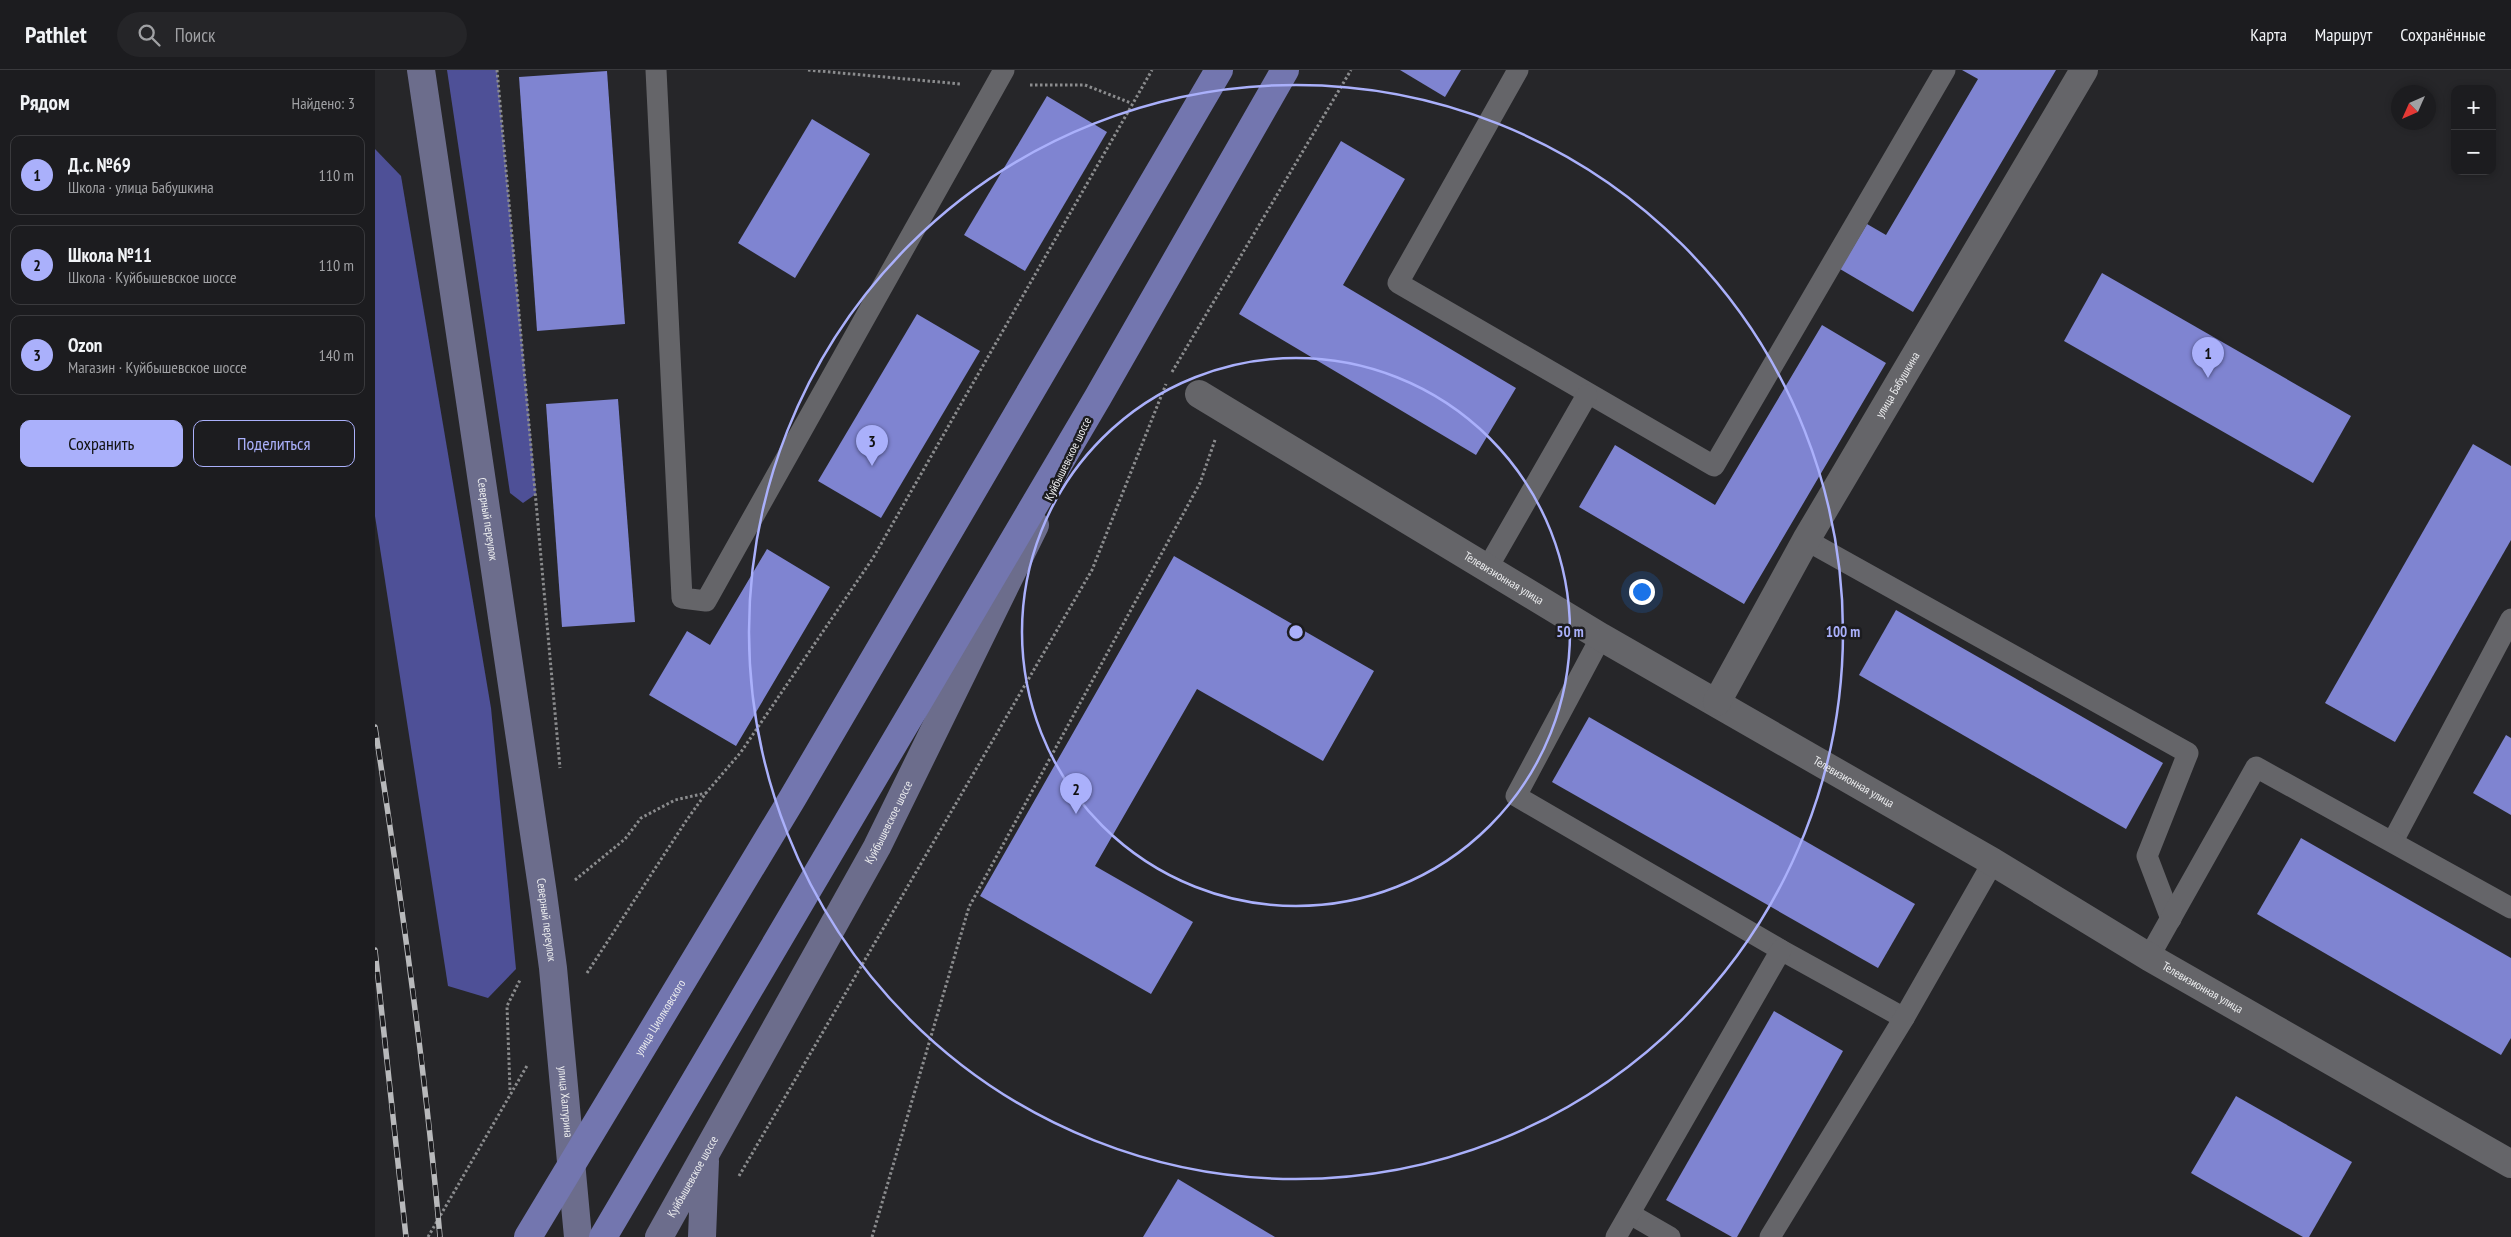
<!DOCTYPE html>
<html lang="ru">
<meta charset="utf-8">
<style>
:root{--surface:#1c1c1f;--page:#252528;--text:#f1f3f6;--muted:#a0a1a4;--line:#3a3a3d;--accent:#aab0fb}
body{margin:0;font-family:"PT Sans Narrow",sans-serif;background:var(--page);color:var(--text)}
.controls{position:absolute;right:15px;top:15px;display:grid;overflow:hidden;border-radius:10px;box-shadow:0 2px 8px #0003}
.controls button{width:45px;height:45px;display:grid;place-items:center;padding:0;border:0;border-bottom:1px solid var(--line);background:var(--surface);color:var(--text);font:25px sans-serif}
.compass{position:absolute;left:2016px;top:15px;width:45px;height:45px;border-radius:50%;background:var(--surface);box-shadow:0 2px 8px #0003;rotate:225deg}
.you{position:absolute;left:1266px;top:521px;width:18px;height:18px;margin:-12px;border:4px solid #fff;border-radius:50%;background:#1a73e8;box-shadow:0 0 0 8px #1a73e833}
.badge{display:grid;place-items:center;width:32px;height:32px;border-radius:50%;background:var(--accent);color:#111;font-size:16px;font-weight:700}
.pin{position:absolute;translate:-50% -41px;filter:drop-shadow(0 1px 2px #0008)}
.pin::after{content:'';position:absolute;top:26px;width:18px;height:15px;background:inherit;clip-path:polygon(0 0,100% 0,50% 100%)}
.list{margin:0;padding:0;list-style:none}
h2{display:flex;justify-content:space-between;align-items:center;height:65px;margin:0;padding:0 20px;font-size:21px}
h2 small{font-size:16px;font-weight:400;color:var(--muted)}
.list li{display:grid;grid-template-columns:32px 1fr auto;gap:15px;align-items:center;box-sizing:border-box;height:80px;margin:0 10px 10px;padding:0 10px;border:1px solid var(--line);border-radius:10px}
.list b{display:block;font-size:19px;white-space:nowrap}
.list p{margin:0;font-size:16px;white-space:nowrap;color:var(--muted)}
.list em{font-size:16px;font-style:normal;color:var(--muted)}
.actions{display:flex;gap:10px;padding:15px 20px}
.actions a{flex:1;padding:11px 0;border:1px solid var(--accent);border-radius:10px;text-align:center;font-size:18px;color:var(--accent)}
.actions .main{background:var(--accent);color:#111}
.icon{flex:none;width:28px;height:28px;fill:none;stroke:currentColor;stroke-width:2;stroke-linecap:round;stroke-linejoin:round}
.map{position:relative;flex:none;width:2136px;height:1167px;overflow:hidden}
header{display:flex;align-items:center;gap:30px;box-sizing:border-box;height:70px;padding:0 25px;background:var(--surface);border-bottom:1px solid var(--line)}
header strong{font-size:24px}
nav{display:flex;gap:28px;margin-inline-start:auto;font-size:18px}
.search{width:350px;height:45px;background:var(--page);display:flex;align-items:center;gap:12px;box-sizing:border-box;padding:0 18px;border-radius:28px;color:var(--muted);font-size:19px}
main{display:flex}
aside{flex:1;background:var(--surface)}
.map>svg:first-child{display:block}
.forest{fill:#4e5097}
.building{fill:#7f84d1}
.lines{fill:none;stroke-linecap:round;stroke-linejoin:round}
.path{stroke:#8b8c8e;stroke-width:3;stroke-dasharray:2.5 2.5;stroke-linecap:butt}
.lane{stroke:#656569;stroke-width:21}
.street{stroke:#656569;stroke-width:28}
.secondary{stroke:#6c6d8c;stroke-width:28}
.primary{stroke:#7376af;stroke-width:28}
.rail-casing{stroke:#b8b9bb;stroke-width:5.5}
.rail{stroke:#1c1c1f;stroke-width:4;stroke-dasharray:11;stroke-linecap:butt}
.ring{fill:none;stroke:#aab0fb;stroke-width:2.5}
.labels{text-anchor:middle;stroke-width:5;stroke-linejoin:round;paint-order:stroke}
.street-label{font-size:12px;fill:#ecedef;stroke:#1c1c1f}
.centre{fill:#aab0fb;stroke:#1c1c1f;stroke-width:2.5}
.ring-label{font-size:15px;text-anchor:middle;font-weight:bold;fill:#aab0fb;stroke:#1c1c1f;stroke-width:5;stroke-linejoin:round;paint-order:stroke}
</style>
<header>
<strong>Pathlet</strong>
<div class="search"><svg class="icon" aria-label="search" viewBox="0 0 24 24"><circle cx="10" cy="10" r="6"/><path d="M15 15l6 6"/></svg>Поиск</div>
<nav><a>Карта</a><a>Маршрут</a><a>Сохранённые</a></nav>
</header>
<main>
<aside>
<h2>Рядом<small>Найдено: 3</small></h2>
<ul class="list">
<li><span class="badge">1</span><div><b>Д.с. №69</b><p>Школа · улица Бабушкина</p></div><em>110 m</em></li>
<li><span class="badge">2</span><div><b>Школа №11</b><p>Школа · Куйбышевское шоссе</p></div><em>110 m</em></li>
<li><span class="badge">3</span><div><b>Ozon</b><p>Магазин · Куйбышевское шоссе</p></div><em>140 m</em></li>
</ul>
<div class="actions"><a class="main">Сохранить</a><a>Поделиться</a></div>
</aside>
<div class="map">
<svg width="2136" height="1167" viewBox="0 0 2136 1167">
<rect width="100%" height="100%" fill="#262629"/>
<!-- forest -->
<g class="forest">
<path d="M 72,0 L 122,0 L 161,424 L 148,433 L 135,423 Z"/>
<path d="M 0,79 L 26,106 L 116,638 L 141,899 L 113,928 L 73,916 L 0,446 Z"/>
</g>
<!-- building -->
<g class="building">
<path d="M 1025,0 L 1086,0 L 1070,27 Z"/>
<path d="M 1587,0 L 1681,0 L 1538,242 L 1465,199 L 1492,154 L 1511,165 L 1603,9 Z"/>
<path d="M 232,1 L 250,254 L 162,261 L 144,7 Z"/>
<path d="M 672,26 L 732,62 L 650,201 L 589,165 Z"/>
<path d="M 437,49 L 495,84 L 420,208 L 363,173 Z"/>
<path d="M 966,71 L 1030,109 L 968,215 L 1141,318 L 1101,385 L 864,244 Z"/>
<path d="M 1727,203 L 1976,346 L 1938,413 L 1689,271 Z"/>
<path d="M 542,244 L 605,281 L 506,448 L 443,411 Z"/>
<path d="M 1447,255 L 1511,293 L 1369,534 L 1204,437 L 1240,375 L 1340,435 Z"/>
<path d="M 243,329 L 260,552 L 187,557 L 171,334 Z"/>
<path d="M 2098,374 L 2136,396 L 2136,470 L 2020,672 L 1950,633 Z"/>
<path d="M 392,479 L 455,517 L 361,676 L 274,625 L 312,561 L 335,575 Z"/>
<path d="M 799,486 L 999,601 L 948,691 L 822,619 L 720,796 L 818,852 L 776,924 L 605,826 Z"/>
<path d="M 1521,540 L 1788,693 L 1751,759 L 1484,605 Z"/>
<path d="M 1214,647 L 1540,834 L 1503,898 L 1177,712 Z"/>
<path d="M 2131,665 L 2136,668 L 2136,745 L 2098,723 Z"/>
<path d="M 1926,768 L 2136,888 L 2136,968 L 2126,985 L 1882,844 Z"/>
<path d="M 1399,941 L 1468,981 L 1362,1167 L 1357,1167 L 1291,1130 Z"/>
<path d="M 1861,1026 L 1977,1092 L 1934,1167 L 1928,1167 L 1816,1103 Z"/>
<path d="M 803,1109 L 900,1167 L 768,1167 Z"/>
</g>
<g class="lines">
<!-- path -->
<g class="path">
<path d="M 122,0 L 185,698"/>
<path d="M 433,0 L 586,14"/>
<path d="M 655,15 L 710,15 L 756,33"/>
<path d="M 797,302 L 976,0"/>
<path d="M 200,810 L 250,769 L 266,748 L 300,730 L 331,723"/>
<path d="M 212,903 L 311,751 L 331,723 L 366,682 L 498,488 L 777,0"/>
<path d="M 135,1020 L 132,936 L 145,910"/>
<path d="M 364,1106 L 717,500 L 791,314"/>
<path d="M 53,1167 L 153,994"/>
<path d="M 497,1167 L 594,837 L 825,413 L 840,370"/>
</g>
<!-- lane -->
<g class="lane">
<path d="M 281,0 L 307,528 L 331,531 L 629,0"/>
<path d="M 1143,0 L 1023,213 L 1339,396 L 1570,0"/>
<path d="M 1431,470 L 1813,683 L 1772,786 L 1796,849"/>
<path d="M 1113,497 L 1212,325"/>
<path d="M 1226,567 L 1141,726 L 1406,880 L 1529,948"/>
<path d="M 2018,771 L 2136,549"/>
<path d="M 1774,887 L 1881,697 L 2136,838"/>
<path d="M 1255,1144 L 1295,1167"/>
<path d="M 1241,1167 L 1406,880"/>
<path d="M 1395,1167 L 1529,948 L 1618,792"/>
</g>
<!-- street -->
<g class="street">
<path id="s1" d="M 824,324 L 1226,567 L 1618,792 L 1774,887 L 2136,1094"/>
<path id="s2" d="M 1342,632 L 1431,470 L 1709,0"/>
</g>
<!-- secondary -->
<g class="secondary">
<path id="s3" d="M 46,0 L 168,824 L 178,898 L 203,1167"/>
<path id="s4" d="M 284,1167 L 502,777 L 660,455"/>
<path d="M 327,1167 L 330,1091"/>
</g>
<!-- primary -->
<g class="primary">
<path id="s5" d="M 153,1167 L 417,729 L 844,0"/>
<path d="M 228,1167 L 723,327 L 910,0"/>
</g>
<defs>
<g id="rail">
<path d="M 0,657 C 26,826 50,996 65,1167"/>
<path d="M 0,880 L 31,1167"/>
</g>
</defs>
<!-- rail casing -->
<use href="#rail" class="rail-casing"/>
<!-- rail -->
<use href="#rail" class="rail"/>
</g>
<!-- distance rings -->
<g class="ring">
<circle cx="921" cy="562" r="274"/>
<circle cx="921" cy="562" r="547"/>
</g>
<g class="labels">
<!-- street labels -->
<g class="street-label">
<text dy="4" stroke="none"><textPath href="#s2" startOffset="365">улица Бабушкина</textPath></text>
<text transform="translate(693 389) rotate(-64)" y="4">Куйбышевское шоссе</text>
<text dy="4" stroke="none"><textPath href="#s3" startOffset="454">Северный переулок</textPath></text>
<text dy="4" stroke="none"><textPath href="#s1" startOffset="356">Телевизионная улица</textPath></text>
<text dy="4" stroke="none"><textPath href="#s1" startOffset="761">Телевизионная улица</textPath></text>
<text dy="4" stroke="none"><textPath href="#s4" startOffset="474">Куйбышевское шоссе</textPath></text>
<text dy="4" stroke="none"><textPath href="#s3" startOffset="859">Северный переулок</textPath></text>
<text dy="4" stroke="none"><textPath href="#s1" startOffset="1166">Телевизионная улица</textPath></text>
<text dy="4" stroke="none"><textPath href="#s5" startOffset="256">улица Циолковского</textPath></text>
<text dy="4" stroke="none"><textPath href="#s3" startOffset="1042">улица Халтурина</textPath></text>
<text dy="4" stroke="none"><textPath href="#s4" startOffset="69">Куйбышевское шоссе</textPath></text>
</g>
</g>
<circle cx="921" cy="562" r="8" class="centre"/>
<g class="ring-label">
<text x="1195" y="567">50 m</text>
<text x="1468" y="567">100 m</text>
</g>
</svg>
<div class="controls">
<button>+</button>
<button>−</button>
</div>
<svg class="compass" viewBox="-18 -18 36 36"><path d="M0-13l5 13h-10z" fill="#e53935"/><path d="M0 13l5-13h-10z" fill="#a0a1a4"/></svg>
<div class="you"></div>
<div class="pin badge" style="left:1833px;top:308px">1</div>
<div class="pin badge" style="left:701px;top:744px">2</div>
<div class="pin badge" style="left:497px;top:396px">3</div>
</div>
</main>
